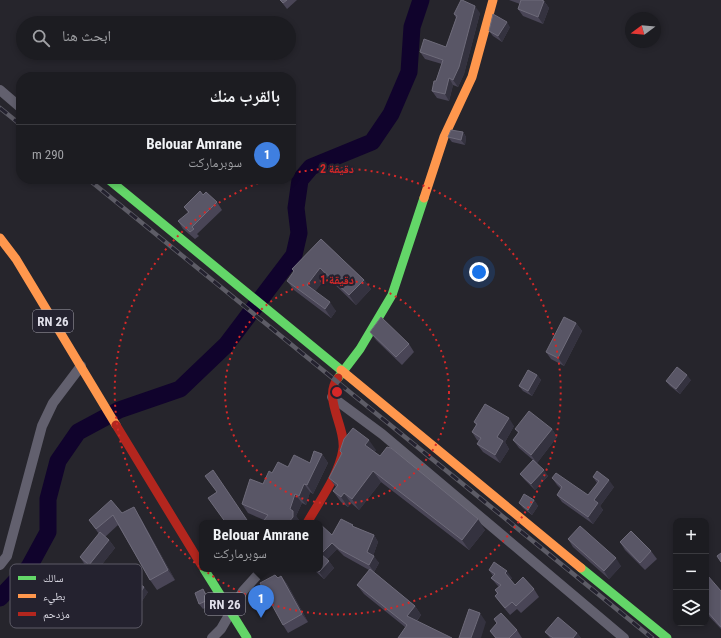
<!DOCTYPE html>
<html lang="ar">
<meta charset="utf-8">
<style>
:root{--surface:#1c1c21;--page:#25252a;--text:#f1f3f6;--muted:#a0a1a5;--line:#3a3a3f;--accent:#bca0f2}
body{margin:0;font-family:"Roboto Condensed","Noto Naskh Arabic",sans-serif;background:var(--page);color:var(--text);direction:rtl}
.controls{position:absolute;right:12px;bottom:12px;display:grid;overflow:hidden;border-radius:8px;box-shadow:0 2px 6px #0003}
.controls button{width:36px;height:36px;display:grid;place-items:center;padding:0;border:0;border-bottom:1px solid var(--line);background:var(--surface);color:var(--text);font:20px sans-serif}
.compass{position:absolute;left:625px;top:12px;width:36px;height:36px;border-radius:50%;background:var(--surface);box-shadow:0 2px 6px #0003;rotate:254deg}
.you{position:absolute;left:479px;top:272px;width:14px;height:14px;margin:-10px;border:3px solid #fff;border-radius:50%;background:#1a73e8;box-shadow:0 0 0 6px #1a73e833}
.badge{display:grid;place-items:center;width:26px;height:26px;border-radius:50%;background:var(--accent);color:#fff;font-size:13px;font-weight:700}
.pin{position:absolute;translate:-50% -33px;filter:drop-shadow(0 1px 2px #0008)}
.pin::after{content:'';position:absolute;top:21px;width:14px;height:12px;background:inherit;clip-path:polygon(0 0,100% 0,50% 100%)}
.popup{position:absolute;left:199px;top:520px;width:124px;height:52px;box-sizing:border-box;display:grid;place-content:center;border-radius:8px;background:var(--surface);filter:drop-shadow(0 1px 3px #0005);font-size:13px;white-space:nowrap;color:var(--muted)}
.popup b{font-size:15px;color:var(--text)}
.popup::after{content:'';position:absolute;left:50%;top:100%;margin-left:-8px;border:8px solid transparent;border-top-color:var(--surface)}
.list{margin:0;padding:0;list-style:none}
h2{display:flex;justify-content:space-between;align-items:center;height:52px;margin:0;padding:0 16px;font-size:17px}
h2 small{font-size:13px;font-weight:400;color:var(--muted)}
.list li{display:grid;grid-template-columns:26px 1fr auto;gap:12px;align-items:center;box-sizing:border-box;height:60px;padding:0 16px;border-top:1px solid var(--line)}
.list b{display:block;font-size:15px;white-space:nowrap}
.list p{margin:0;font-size:13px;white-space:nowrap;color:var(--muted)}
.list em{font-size:13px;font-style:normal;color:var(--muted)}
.icon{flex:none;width:22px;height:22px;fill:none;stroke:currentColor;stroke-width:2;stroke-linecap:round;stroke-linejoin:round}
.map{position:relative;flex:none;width:721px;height:638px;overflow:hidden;direction:ltr}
.search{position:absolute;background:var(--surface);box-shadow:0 2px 6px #0003;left:16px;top:16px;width:280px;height:44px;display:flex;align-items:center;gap:10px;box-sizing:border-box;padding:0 14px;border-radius:22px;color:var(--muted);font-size:15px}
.panel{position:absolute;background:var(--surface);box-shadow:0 2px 6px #0003;left:16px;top:72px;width:280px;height:112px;border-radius:16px;direction:rtl}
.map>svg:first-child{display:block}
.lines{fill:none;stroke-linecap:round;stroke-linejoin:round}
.river{stroke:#10032c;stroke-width:17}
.street{stroke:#62606e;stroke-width:10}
.fast{stroke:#63d668;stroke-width:9}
.slow{stroke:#ff974d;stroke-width:9}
.jam{stroke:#b3261e;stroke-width:9}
.rail-casing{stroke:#5d5c66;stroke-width:4.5}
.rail{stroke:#24222f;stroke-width:3;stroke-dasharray:9;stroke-linecap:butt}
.wall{fill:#494556}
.shaded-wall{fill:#34323f}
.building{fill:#595666;stroke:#6e6b7a}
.ring{fill:none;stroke:#d62828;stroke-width:2;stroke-dasharray:2 4}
.labels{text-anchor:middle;stroke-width:4;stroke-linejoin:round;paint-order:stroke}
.shield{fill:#24222f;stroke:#a7a6b0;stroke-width:1}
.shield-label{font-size:13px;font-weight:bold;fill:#dfdee8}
.key{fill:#24222f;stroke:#5c5a66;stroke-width:1}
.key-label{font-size:11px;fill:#dfdee8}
.centre{fill:#d62828;stroke:#24222f;stroke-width:2}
.ring-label{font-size:12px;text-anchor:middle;font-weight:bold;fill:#d62828;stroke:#24222f;stroke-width:4;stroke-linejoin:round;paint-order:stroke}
</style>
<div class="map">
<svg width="721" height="638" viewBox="0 0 721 638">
<rect width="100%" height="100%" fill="#26252c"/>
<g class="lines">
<!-- river -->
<path class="river" d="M 0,598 L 29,567 L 48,532 L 48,499 L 58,461 L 78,432 L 119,410 L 180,389 L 226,345 L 294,255 L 299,233 L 296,208 L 300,180 L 311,167 L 372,142 L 391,114 L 409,72 L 412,27 L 421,0"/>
<!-- street -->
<g class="street">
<path d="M 0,90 L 21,108"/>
<path d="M 332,397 L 382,434 L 624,638"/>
<path d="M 0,565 L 7,556 L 42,426 L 53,403 L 81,366"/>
<path d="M 212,638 L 221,629 L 243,591 L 263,569"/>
</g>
<!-- fast -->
<g class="fast">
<path d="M 108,179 L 341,370"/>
<path d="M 338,378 L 360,349 L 392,295 L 424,198"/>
<path d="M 581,568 L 667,638"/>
<path d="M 204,569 L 247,638"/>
</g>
<!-- slow -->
<g class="slow">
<path d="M 424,198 L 444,137 L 472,77 L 493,0"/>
<path d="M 0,238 L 16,259 L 116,425"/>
<path d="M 341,370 L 581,568"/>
</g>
<!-- jam -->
<g class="jam">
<path d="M 116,425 L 202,566"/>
<path d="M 307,523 C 320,500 339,475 343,449 C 346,426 322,398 338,378"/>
</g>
<defs>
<g id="rail">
<path d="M 0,108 L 21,125"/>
<path d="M 88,179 L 652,638"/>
</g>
</defs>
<!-- rail casing -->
<use href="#rail" class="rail-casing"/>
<!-- rail -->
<use href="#rail" class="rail"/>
</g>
<!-- wall -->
<g class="wall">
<path d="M 280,0 L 297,0 L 287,9 Z"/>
<path d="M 509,0 L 541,0 L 544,1 L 549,8 L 543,24 L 523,16 L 518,9 L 520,4 Z"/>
<path d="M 480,13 L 464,74 L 458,87 L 453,85 L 449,101 L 437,98 L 432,91 L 442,64 L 425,59 L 420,52 L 446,47 L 456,18 L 454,14 Z"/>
<path d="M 510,27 L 502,42 L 493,36 L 489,31 Z"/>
<path d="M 463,132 L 466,137 L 465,145 L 452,142 L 448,137 Z"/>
<path d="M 203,195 L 217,202 L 222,210 L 197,234 L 199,236 L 195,239 L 183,229 L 178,221 L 188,213 L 184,207 Z"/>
<path d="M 321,239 L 364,280 L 371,289 L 356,305 L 327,277 L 315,291 L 336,311 L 331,318 L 294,290 L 287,281 L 294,272 L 292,269 Z"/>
<path d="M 576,323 L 582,331 L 564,366 L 551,359 L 546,352 Z"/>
<path d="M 370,332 L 409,344 L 414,352 L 402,365 L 376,340 Z"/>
<path d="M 537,375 L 541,380 L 532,396 L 523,391 L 519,386 Z"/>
<path d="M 691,380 L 680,394 L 670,386 L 666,381 Z"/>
<path d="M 474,422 L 514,426 L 505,442 L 509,449 L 500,463 L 483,452 L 477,444 L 479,441 L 477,440 L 472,432 L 476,425 Z"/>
<path d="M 515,429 L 552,429 L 557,437 L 537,463 L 548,476 L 535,490 L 524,479 L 520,474 L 533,460 L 519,448 L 513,440 L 518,433 Z"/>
<path d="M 376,450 L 374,452 L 380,456 L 485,530 L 469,550 L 381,482 L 359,510 L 351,503 L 348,507 L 341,502 L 333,491 L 336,487 L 329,478 L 342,453 L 340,451 Z"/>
<path d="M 322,454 L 328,463 L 313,494 L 310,492 L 306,505 L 302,503 L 296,516 L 299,520 L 299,523 L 262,523 L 264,520 L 248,513 L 242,504 L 263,484 L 288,467 L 310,463 Z"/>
<path d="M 593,477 L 614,487 L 600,506 L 603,510 L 593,524 L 562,502 L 557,495 L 561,489 L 557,485 L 552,478 L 588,495 L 597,483 Z"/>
<path d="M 534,500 L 538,506 L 532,515 L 523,508 L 519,503 Z"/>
<path d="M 122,513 L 140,517 L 175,580 L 157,590 L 150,580 L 118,525 L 105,537 L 109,540 L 115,548 L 95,573 L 85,565 L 80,557 L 99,534 L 89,520 Z"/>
<path d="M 354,527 L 374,535 L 378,542 L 373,556 L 379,563 L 374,572 L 415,606 L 421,615 L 417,621 L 405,627 L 364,594 L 357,585 L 369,570 L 344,556 L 337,549 L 327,559 L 334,568 L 324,579 L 313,569 L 320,569 L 332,535 Z"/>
<path d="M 568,539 L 621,566 L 609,579 L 573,547 Z"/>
<path d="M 620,542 L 651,551 L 657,559 L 645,570 L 625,550 Z"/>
<path d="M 489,570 L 512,578 L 510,580 L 515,585 L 534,589 L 539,597 L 521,613 L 517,609 L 510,615 L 500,603 L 495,596 L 497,594 L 495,590 L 499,587 L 497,585 L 491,578 L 493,576 Z"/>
<path d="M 281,576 L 287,584 L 308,622 L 288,633 L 283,625 L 278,578 Z"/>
<path d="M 706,577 L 721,591 L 721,629 L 706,613 Z"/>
<path d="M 117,585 L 148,592 L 140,604 L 121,590 Z"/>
<path d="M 203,589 L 207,595 L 211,605 L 203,609 L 199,604 Z"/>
<path d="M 494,619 L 517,630 L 522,638 L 495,638 L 490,631 L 497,624 Z"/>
<path d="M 545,632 L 577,633 L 581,638 L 550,638 Z"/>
</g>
<!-- shaded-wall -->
<g class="shaded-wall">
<path d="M 544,1 L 549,8 L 543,24 L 538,17 Z"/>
<path d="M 475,6 L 480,13 L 464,74 L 458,87 L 453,80 Z"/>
<path d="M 507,22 L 510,27 L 502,42 L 498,36 Z"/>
<path d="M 449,78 L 453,85 L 449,101 L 445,94 Z"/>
<path d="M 463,132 L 466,137 L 465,145 L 461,140 Z"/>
<path d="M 320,268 L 327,277 L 313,294 L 307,285 Z"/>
<path d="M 364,280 L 371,289 L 356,305 L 349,295 Z"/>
<path d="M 330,302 L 336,311 L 331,318 L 325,309 Z"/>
<path d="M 576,323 L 582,331 L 564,366 L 558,358 Z"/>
<path d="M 537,375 L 541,380 L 532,396 L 528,391 Z"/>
<path d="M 687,375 L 691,380 L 680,394 L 676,389 Z"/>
<path d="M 509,418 L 514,426 L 505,442 L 509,449 L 500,463 L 495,455 L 497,437 Z"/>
<path d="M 552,429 L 557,437 L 537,463 L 531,455 Z"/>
<path d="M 369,440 L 376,450 L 372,455 L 365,445 Z"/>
<path d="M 322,454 L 328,463 L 313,494 L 307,485 Z"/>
<path d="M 544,470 L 548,476 L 535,490 L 531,484 Z"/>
<path d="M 373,471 L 381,482 L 359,510 L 352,499 Z"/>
<path d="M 609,480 L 614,487 L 600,506 L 603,510 L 593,524 L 588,517 L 594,500 Z"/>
<path d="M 304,484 L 310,492 L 306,505 L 299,496 Z"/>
<path d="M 344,493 L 351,503 L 348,507 L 341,497 Z"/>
<path d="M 295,494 L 302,503 L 296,516 L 299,520 L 299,523 L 288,523 L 290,509 Z"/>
<path d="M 534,500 L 538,506 L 532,515 L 528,510 Z"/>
<path d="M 134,507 L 140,517 L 175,580 L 168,570 Z"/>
<path d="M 478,519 L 485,530 L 469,550 L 462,540 Z"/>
<path d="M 374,535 L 378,542 L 372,559 L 367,552 Z"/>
<path d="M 109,540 L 115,548 L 95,573 L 89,565 Z"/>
<path d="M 332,543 L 337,549 L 326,561 L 321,554 Z"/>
<path d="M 374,556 L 379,563 L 374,572 L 369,565 Z"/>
<path d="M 616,558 L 621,566 L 609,579 L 604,571 Z"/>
<path d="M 329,561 L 334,568 L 324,579 L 319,572 Z"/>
<path d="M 507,571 L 512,578 L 510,581 L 505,573 Z"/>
<path d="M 281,576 L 287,584 L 308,622 L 302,614 Z"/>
<path d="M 144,587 L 148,592 L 140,604 L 136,599 Z"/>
<path d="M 203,589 L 207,595 L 211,605 L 208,600 Z"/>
<path d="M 415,606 L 421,615 L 413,625 L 407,616 Z"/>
<path d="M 480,613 L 486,622 L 481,638 L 471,638 Z"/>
<path d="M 577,633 L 581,638 L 573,638 Z"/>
</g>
<!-- building -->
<g class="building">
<path d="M 280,0 L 287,0 L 283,3 Z"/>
<path d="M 461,0 L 462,0 L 475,6 L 459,67 L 453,80 L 449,78 L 445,94 L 432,91 L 434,81 L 436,81 L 443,60 L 420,52 L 424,39 L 446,47 L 457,16 L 454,14 Z"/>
<path d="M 521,0 L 541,0 L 544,1 L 538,17 L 518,9 Z"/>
<path d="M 493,14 L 507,22 L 498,36 L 489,31 Z"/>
<path d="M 451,130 L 463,132 L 461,140 L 448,137 Z"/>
<path d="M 200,191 L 203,195 L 206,192 L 217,202 L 192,227 L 194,229 L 190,232 L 178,221 L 189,212 L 184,207 Z"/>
<path d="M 321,239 L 364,280 L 349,295 L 320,268 L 307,285 L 330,302 L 325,309 L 287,281 L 294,271 L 292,269 Z"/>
<path d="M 381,317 L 409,344 L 396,357 L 370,332 Z"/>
<path d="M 564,317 L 576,323 L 558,358 L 546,352 Z"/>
<path d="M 677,367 L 687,375 L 676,389 L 666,381 Z"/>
<path d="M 528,370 L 537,375 L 528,391 L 519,386 Z"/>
<path d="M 485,404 L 509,418 L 497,437 L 503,441 L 495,455 L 477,444 L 481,438 L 472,432 L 477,424 L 474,422 Z"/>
<path d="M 529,411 L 552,429 L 531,455 L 513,440 L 519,432 L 515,429 Z"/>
<path d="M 353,428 L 369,440 L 365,445 L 380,456 L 387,447 L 391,448 L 478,519 L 462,540 L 373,471 L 352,499 L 344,493 L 341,497 L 333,491 L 338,485 L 329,478 L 342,453 L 340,451 L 344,439 Z"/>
<path d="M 314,451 L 322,454 L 307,485 L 304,484 L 299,496 L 295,494 L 290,509 L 293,511 L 293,517 L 288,523 L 262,523 L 268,515 L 242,504 L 250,479 L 263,484 L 269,471 L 272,473 L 278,462 L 288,467 L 294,455 L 310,463 Z"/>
<path d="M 533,460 L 544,470 L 531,484 L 520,474 Z"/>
<path d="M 213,470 L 249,523 L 226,523 L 208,498 L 217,492 L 205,476 Z"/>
<path d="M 597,471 L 609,480 L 594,500 L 598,503 L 588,517 L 557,495 L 562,487 L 552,478 L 556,473 L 588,495 L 599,481 L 593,477 Z"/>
<path d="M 524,494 L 534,500 L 528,510 L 519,503 Z"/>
<path d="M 111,500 L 122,513 L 134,507 L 168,570 L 150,580 L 113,515 L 96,529 L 89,520 Z"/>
<path d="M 341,519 L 353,525 L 352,526 L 374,535 L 367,552 L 374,556 L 369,565 L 339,549 L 332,543 L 321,554 L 329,561 L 319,572 L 316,569 L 320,569 L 320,524 L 332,535 Z"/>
<path d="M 580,526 L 616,558 L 604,571 L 568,539 Z"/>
<path d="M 631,531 L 651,551 L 640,563 L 620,542 Z"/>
<path d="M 100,532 L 109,540 L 89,565 L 80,557 Z"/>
<path d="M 721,553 L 721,562 L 717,556 Z"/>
<path d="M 494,562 L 507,571 L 505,573 L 515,585 L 523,577 L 534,589 L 516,606 L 512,602 L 505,608 L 495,596 L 498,593 L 495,590 L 501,585 L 491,578 L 495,574 L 489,570 Z"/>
<path d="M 370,569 L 415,606 L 407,616 L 452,638 L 398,638 L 407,625 L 357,585 Z"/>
<path d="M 126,574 L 144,587 L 136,599 L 117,585 Z"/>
<path d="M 275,575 L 278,578 L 281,576 L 302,614 L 283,625 L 260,583 Z"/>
<path d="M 708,576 L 721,591 L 721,627 L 706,610 L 706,577 Z"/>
<path d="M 203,589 L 208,600 L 199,604 L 195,593 Z"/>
<path d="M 469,609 L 480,613 L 471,638 L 459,638 Z"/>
<path d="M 501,613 L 517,630 L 509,638 L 496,638 L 490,631 L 497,623 L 494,619 Z"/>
<path d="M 558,617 L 577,633 L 573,638 L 553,638 L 545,632 Z"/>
</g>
<!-- distance rings -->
<g class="ring">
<circle cx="337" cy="392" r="112"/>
<path d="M293 173A223 223 0 1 1 270 179"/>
</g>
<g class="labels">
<!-- shield labels -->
<g class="shield">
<rect x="33" y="310" width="40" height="22" rx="3"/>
<rect x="205" y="593" width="40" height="22" rx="3"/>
</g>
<g class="shield-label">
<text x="53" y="326">RN 26</text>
<text x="225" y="609">RN 26</text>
</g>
</g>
<!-- legend -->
<rect x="10" y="564" width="132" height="64" rx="6" class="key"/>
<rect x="18" y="576" width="18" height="4" fill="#63d668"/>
<rect x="18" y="594" width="18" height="4" fill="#ff974d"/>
<rect x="18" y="612" width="18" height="4" fill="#b3261e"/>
<g class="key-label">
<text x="43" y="582">سالك</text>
<text x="43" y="600">بطيء</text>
<text x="43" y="618">مزدحم</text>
</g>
<circle cx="337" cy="392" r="6" class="centre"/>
<g class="ring-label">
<text x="337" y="173">2 دقيقة</text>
<text x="337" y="284">1 دقيقة</text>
</g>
</svg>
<div class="controls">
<button>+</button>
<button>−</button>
<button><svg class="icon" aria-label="layers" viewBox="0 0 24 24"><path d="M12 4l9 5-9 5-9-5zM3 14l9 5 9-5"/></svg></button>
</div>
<svg class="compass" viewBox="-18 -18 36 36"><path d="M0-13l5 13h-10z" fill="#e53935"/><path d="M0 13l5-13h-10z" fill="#a0a1a5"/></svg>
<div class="you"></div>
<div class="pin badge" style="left:261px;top:618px;background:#3f7fe0">1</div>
<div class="popup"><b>Belouar Amrane</b>سوبرماركت</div>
<div class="search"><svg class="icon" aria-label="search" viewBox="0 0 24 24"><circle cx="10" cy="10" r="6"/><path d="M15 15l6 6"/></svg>ابحث هنا</div>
<section class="panel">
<h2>بالقرب منك<small></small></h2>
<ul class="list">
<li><span class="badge" style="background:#3f7fe0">1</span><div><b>Belouar Amrane</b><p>سوبرماركت</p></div><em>290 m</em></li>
</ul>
</section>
</div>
